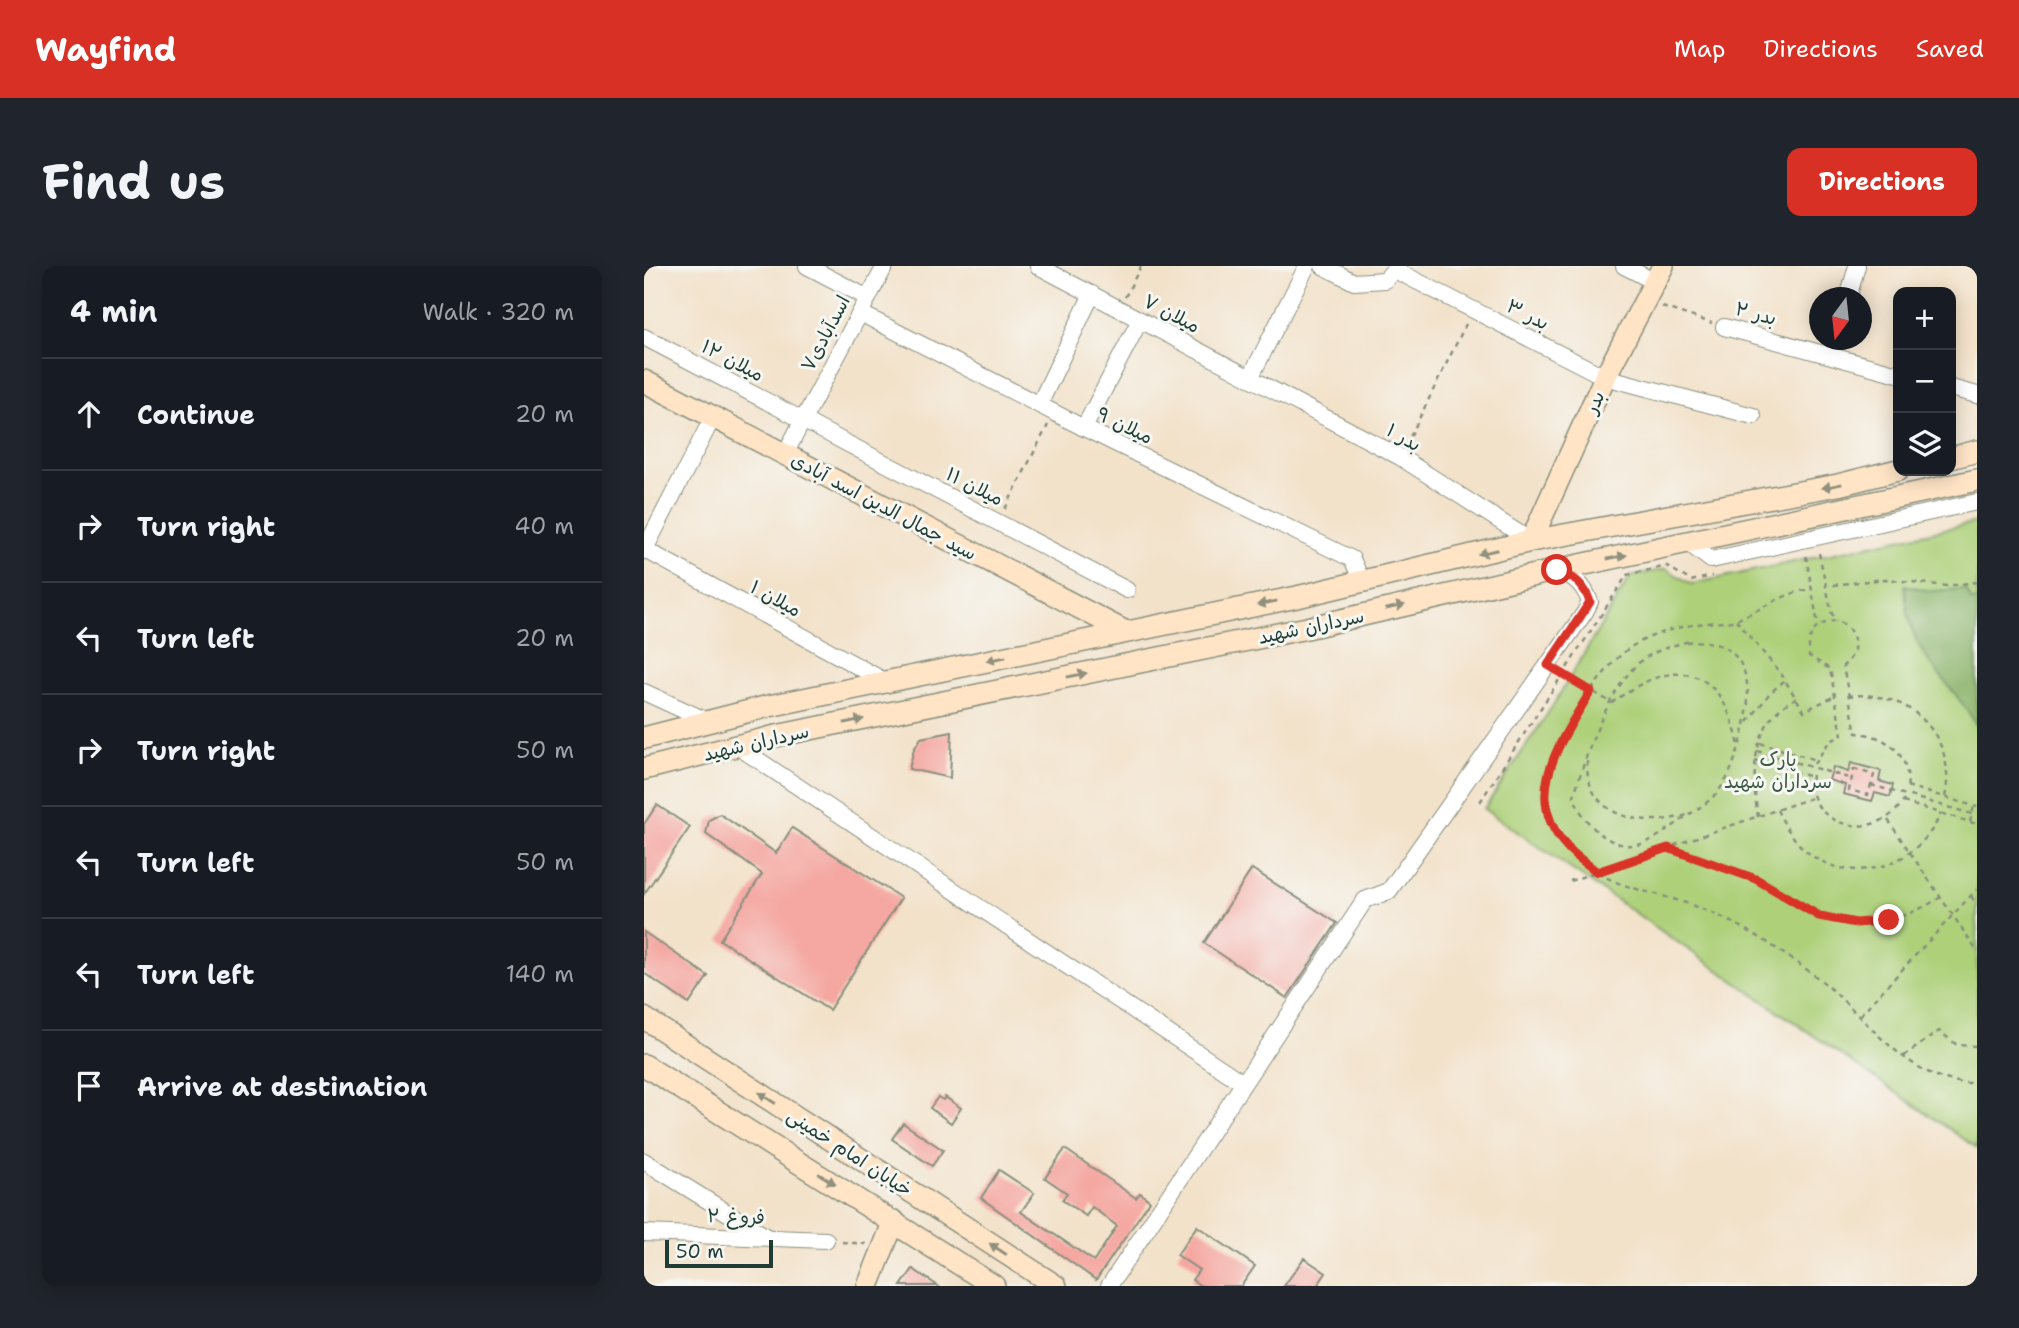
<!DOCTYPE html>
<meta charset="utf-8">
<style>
:root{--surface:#171b24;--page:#20242c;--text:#f1f3f6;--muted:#9ea1a6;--line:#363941;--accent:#d93025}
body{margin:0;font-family:"Shantell Sans","Playpen Sans Arabic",sans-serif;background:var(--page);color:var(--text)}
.controls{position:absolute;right:21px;top:21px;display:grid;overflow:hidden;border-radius:14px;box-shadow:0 4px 18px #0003}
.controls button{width:63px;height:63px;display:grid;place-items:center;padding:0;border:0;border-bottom:2px solid var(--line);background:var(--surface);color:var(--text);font:35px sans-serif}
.compass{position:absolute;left:1165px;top:21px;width:63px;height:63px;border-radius:50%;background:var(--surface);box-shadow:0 4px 18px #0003;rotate:195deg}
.scale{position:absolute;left:21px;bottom:18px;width:108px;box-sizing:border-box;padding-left:7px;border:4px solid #1f3d34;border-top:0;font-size:19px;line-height:24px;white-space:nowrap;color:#1f3d34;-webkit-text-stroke:5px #f6f6f2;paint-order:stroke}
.stop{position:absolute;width:21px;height:21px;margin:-16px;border:5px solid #d93025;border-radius:50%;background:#fff}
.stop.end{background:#d93025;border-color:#fff;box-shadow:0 2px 7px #0008}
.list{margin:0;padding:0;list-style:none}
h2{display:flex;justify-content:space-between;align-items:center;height:91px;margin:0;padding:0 28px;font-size:30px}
h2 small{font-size:23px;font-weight:400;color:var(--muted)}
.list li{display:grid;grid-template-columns:46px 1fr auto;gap:21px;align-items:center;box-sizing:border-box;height:112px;padding:0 28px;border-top:2px solid var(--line)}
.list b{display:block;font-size:26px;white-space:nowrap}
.list em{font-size:23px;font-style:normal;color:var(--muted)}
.icon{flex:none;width:38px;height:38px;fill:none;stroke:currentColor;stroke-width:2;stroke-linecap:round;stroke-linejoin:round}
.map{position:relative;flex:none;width:1333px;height:1020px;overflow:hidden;border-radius:14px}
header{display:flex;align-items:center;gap:42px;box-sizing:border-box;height:98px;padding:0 35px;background:var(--accent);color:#fff}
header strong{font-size:33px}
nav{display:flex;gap:38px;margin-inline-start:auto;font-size:24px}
.intro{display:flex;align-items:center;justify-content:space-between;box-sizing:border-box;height:168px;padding:0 42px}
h1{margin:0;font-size:49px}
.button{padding:18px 32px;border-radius:14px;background:var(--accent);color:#fff;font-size:24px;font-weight:700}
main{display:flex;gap:42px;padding:0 42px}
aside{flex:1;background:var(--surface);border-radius:14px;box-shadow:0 4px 18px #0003}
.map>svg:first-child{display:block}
.green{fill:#add079;stroke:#668656;stroke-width:2}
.forest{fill:#8ab269;stroke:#54784e;stroke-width:2}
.building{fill:#f5a7a1}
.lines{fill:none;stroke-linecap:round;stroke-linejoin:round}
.street-casing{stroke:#89907f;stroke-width:18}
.secondary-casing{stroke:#89907f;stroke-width:24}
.path{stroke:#89907f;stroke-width:2.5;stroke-dasharray:5 5;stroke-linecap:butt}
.street{stroke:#fff;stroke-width:16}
.secondary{stroke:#ffe4c6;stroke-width:21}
.oneway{fill:#8f907d}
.route{stroke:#d93025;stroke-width:9}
.labels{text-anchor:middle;stroke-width:6;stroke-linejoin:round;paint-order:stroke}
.street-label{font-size:19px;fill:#1f3d34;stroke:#f6f6f2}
.park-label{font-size:19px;fill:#3b5a42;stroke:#f6f6f2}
</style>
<header>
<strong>Wayfind</strong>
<nav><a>Map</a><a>Directions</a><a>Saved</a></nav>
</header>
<div class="intro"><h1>Find us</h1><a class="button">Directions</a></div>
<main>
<aside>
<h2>4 min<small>Walk · 320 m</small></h2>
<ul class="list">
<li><svg class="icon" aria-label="ahead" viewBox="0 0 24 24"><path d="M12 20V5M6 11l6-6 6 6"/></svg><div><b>Continue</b></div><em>20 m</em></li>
<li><svg class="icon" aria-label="right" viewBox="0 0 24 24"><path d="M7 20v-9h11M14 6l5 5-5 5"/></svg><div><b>Turn right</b></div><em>40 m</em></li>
<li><svg class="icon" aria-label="left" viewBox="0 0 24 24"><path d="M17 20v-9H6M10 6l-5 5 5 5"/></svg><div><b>Turn left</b></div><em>20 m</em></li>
<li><svg class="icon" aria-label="right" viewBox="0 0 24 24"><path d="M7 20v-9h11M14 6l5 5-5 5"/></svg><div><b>Turn right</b></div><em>50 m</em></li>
<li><svg class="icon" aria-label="left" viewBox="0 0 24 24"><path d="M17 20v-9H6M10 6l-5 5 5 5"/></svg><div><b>Turn left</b></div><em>50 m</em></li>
<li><svg class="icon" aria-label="left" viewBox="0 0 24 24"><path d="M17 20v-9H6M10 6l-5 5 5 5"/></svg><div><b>Turn left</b></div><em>140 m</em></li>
<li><svg class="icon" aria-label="arrive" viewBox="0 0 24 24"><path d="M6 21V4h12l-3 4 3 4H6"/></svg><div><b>Arrive at destination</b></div></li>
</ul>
</aside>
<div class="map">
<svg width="1333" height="1020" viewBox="0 0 1333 1020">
<rect width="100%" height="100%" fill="#f6f6f2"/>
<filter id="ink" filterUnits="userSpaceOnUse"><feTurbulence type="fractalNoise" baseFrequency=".0143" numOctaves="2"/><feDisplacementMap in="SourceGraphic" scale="14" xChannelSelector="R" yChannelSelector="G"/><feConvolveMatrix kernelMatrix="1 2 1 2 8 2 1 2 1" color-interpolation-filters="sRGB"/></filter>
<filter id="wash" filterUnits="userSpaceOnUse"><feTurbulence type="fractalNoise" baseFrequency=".00686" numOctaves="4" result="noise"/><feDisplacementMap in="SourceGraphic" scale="28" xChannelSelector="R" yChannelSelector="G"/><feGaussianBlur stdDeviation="1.57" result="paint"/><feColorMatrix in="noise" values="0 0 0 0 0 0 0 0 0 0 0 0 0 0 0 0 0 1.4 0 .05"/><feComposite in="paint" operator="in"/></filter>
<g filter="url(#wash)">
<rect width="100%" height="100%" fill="#f3e2ca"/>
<!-- green -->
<path class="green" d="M 1333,256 L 1333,882 L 840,543 L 908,441 L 986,311 L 1022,303 L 1048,318 Z"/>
<!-- forest -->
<path class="forest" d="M 1261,319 L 1286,325 L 1322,323 L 1328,335 L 1333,334 L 1333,460 C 1300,402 1263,394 1261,319 Z"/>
<g id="blocks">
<!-- building -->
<g class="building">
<path d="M 308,466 L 306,512 L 265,503 L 270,483 L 277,472 Z"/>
<path d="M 1207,497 L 1237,505 L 1235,515 L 1249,519 L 1246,531 L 1231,527 L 1228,535 L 1199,528 L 1201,519 L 1185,514 L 1189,501 L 1204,506 Z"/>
<path d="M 13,539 L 46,561 L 0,628 L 0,558 Z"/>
<path d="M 76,548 L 132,587 L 148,562 L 257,632 L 185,744 L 76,674 L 118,608 L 62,568 L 65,554 Z"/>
<path d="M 608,603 L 693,657 L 643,732 L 560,677 Z"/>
<path d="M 0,666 L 64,710 L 45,738 L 0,707 Z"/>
<path d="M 294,831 L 299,834 L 301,831 L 317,842 L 307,857 L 286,842 Z"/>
<path d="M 259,857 L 299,884 L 288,900 L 248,873 Z"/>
<path d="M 421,883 L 492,932 L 496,927 L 506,935 L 452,1014 L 337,932 L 355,904 L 390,927 L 377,946 L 450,995 L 473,960 L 448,941 L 442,950 L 418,934 L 423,927 L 401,912 Z"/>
<path d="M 553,960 L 611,1000 L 597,1020 L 557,1020 L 548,1014 L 555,1004 L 533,989 Z"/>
<path d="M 660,992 L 682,1007 L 673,1020 L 640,1020 Z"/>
<path d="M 269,1003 L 294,1020 L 257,1020 Z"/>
</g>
</g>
</g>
<g filter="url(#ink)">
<use href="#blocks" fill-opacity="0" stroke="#89907f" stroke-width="2"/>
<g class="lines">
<defs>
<g id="street">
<path d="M 163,0 L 224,32"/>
<path d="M 394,0 L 756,191 L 887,275"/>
<path d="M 679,0 L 710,16 L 741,14 L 753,0"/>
<path d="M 980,0 L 1011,16"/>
<path d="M 751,4 L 961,111 L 1109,150"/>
<path d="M 1204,32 L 1213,0"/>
<path d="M 216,47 L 440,162 L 708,293 L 718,315"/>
<path d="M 1080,61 L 1254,108"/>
<path d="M 0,71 L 483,324"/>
<path d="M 606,112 L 663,0"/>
<path d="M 1307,122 L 1333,129"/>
<path d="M 395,139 L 448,28"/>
<path d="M 440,162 L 496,54"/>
<path d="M 141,188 L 241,0"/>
<path d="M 1043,276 L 1067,294 L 1333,236"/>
<path d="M 0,283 L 244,417"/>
<path d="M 0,285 L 69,151"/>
<path d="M 0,426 L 63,455"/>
<path d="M 93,480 L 599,817"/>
<path d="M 0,895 L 121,970"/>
<path d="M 0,967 L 182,974"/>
<path d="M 465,1020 L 721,634 L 745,625 L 941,346 L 946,336 C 940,319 930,310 913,304"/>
</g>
<g id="secondary">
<path d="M 0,115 L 480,365"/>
<path d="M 1307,192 L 1333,185"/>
<path d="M 887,275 L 961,111 L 1019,0"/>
<path d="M 0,472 L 125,440 L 653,331 L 887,275 L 1194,219 L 1254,204"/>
<path d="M 0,503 L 132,470 L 663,362 L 913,304 L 1333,214"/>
<path d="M 0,752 L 412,1020"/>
<path d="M 0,799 L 350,1020"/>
<path d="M 224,1020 L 250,955"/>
</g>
</defs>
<!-- street casing -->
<use href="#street" class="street-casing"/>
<!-- secondary casing -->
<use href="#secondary" class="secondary-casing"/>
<!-- path -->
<g class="path">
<path d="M 481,31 L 497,0"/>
<path d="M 1018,41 L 1068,57"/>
<path d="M 762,179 L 823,56"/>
<path d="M 361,243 L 404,159"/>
<path d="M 1175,287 L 1188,348 L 1193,354"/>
<path d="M 1162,290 L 1174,359"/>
<path d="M 1189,319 L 1241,313 L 1303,320 L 1333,316"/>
<path d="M 1162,324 C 1136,329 1117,344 1094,353 C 1085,357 1072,356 1062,357 C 1036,360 1009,367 987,381 C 958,399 905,483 900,518 C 897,540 908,564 923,581 C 963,625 1000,621 1050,640 C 1078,650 1107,665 1130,681 C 1149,694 1169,707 1186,722 C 1228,760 1271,820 1333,817"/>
<path d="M 1092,354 L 1137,408 L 1160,445 L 1191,430"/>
<path d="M 1042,376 C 1112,369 1111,432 1095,481 C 1090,496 1085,512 1075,524 C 1066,536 1054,542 1042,551 C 1028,560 1014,573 997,578 C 967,586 937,556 930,530 C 941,490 965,421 997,395 C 1010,385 1026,380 1042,376 Z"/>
<path d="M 916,406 L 968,437 C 1031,388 1078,399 1095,480"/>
<path d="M 1204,430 C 1265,422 1314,471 1301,531"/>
<path d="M 1104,456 L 1125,428 L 1141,414"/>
<path d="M 1116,477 L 1172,494"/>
<path d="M 1113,485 L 1208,513"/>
<path d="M 943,495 C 941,552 999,562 1043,549"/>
<path d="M 1111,495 L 1168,511"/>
<path d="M 1170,498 L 1185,476 L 1198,469 L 1186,403 L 1165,390 L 1165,373 L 1174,359 L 1193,354 C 1213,364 1217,385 1199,400 L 1212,467 C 1244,469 1268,490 1263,524"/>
<path d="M 1210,503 L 1230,509 L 1224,529 L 1205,524 Z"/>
<path d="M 1168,509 C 1160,561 1233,579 1260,534"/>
<path d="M 1227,519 L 1328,548"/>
<path d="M 1263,520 L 1333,541"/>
<path d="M 836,536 L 983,309 L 1023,300 L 1047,315 L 1068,310"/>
<path d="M 1259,536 L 1333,558"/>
<path d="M 1133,544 C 1142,562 1153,580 1170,591 C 1217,621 1277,595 1297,547"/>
<path d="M 1114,551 C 1107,509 1107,452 1153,432"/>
<path d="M 1244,554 L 1333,685"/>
<path d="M 1326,556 L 1330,540"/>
<path d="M 1024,582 C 1052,594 1082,599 1110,612 C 1129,621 1145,636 1164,646 C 1207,668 1258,656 1297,631"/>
<path d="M 926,615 L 1170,531"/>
<path d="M 1327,630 L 1333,639"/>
<path d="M 1216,749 L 1333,623"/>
<path d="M 1260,790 L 1295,765 L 1313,779 L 1333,780"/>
<path d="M 198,976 L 222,978"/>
</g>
<!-- street -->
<use href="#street" class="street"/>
<!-- secondary -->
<use href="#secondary" class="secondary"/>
</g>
<!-- one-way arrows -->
<defs><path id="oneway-solid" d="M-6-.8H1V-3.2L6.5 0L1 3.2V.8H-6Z" transform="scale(1.75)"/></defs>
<g class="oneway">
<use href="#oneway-solid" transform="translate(1188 220) rotate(169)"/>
<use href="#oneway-solid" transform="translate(844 286) rotate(167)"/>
<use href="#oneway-solid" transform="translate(973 291) rotate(-12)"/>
<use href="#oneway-solid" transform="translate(623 337) rotate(169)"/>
<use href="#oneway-solid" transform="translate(751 341) rotate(-13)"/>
<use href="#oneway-solid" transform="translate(352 393) rotate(168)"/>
<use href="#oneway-solid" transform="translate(433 409) rotate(-12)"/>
<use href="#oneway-solid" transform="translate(210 455) rotate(-12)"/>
<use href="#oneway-solid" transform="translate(123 832) rotate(-147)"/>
<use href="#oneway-solid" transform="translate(183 913) rotate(32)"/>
<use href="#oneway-solid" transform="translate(354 983) rotate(-147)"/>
</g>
</g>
<g class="lines" filter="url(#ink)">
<!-- route -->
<path class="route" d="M 913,304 C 930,311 940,318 946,336 L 904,399 L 947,425 C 918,473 875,531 924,582 C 932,591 944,598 953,606 L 1024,582 L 1112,613 L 1175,650 L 1212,657 L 1245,654"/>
</g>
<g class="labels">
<!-- street labels -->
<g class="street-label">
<text transform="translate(528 47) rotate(28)" y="7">میلان ۷</text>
<text transform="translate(1112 47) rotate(15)" y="7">بدر ۲</text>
<text transform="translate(884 48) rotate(27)" y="7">بدر ۳</text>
<text transform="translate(181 67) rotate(-62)" y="7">اسدآبادی۷</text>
<text transform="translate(89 94) rotate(28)" y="7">میلان ۱۲</text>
<text transform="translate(950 136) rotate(-66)" y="7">بدر</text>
<text transform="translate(481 159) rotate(26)" y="7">میلان ۹</text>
<text transform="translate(760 171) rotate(30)" y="7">بدر ۱</text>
<text transform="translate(331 220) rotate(27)" y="7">میلان ۱۱</text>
<text transform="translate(240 240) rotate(28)" y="7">سید جمال الدین اسد آبادی</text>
<text transform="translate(132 332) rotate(29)" y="7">میلان ۱</text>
<text transform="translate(667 360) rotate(-12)" y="7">سرداران شهید</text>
<text transform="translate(112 476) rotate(-13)" y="7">سرداران شهید</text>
<text transform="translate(206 886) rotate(33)" y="7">خیابان امام خمینی</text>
<text transform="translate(92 950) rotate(2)" y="7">فروغ ۲</text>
</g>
<!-- park labels -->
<g class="park-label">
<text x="1134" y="500">پارک<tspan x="1134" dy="22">سرداران شهید</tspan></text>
</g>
</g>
</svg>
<div class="controls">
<button>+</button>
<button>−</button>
<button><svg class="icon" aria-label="layers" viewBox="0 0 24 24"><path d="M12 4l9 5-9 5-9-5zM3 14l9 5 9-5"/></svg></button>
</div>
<svg class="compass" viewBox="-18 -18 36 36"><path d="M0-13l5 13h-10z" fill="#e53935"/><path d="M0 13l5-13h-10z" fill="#9ea1a6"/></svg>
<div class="scale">50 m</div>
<div class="stop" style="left:913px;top:304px"></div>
<div class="stop end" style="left:1245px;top:654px"></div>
</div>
</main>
